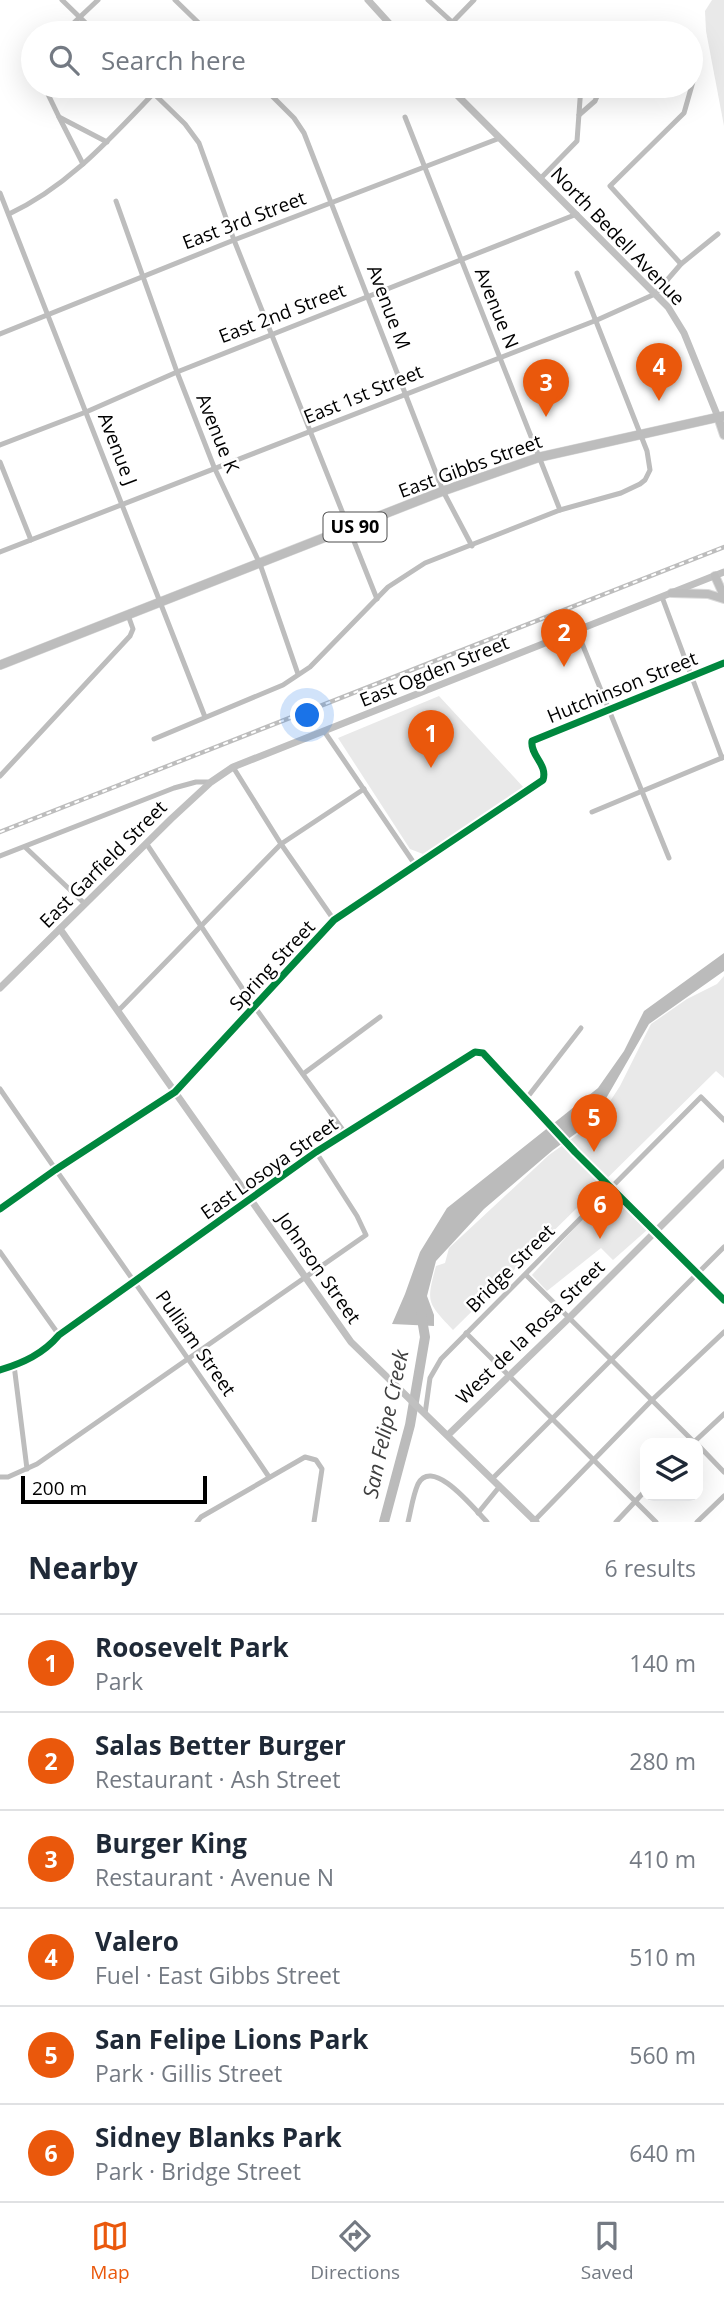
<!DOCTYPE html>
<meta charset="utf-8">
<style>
:root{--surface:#fff;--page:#f6f6f7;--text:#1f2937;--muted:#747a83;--line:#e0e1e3;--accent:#ea580c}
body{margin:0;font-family:"Open Sans",sans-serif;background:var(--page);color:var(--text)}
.controls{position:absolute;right:21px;bottom:21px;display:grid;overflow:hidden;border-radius:14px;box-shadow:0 7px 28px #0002}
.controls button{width:63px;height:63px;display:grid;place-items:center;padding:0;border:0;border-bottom:2px solid var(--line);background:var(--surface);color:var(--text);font:35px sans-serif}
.scale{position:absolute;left:21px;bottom:18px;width:186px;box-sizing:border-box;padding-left:7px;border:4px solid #000;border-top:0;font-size:19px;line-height:24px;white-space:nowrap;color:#000;-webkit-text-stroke:5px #fff;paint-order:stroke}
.you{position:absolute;left:308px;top:716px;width:24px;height:24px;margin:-18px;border:5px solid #fff;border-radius:50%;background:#1a73e8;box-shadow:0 0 0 10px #1a73e833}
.badge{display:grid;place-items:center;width:46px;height:46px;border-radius:50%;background:var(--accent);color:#fff;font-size:23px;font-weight:700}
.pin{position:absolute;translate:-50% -58px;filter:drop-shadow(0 2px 4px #0008)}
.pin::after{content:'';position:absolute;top:37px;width:24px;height:21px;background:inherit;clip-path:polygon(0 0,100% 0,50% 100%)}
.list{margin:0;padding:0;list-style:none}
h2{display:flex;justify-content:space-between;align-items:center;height:91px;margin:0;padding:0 28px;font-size:30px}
h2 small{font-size:23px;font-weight:400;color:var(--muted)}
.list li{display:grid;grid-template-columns:46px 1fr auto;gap:21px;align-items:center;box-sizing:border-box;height:98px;padding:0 28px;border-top:2px solid var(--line)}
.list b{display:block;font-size:26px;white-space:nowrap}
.list p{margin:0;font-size:23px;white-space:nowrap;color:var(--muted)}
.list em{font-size:23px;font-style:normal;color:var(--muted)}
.icon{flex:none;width:38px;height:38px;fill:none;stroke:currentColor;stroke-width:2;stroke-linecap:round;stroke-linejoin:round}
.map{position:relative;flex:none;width:724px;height:1522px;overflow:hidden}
.search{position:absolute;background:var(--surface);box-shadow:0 7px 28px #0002;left:21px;right:21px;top:21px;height:77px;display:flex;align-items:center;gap:18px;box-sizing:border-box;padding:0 24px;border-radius:38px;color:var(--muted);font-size:26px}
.sheet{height:679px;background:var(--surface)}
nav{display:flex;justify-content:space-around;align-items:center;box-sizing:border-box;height:98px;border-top:2px solid var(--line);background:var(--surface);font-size:19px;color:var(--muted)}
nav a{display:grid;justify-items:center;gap:4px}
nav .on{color:var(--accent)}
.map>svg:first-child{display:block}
.green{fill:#e9e9e9}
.water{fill:#bbb}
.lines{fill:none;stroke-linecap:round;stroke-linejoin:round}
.river{stroke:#bbb;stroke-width:10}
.primary-casing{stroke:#dbdbdb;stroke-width:10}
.highway-casing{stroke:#dbdbdb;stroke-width:10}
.street{stroke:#bdbdbd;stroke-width:5}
.secondary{stroke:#c0c0c0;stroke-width:7}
.primary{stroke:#bdbdbd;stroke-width:8}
.highway{stroke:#bdbdbd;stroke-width:9}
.rail-casing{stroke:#bdbdbd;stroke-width:4.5}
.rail{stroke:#fff;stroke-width:2;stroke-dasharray:5;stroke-linecap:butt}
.cycleway-casing{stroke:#fff;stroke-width:11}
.cycleway{stroke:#00873e;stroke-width:7}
.labels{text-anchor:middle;stroke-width:5;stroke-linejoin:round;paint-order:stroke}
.shield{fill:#fff;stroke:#4c4c4c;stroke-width:2}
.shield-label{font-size:18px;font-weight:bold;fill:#000}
.street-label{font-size:19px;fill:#000;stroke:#fff}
.water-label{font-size:21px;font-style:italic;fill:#3f3f3f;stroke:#fff}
</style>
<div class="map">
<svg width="724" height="1522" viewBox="0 0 724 1522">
<rect width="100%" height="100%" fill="#fff"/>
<!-- green -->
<g class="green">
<path d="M 712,0 L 724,0 L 724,126 L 706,31 L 705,11 Z"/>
<path d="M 439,696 L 525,789 L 423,854 L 410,849 L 338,738 Z"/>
<path d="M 724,976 L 724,1078 L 716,1071 L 453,1330 C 427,1302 426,1303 436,1266 L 445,1263 L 449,1248 L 549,1155 L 598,1120 L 620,1086 L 651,1024 L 687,999 L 717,984 Z"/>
<path d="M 608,1191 L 647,1230 L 613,1260 L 601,1248 L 547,1291 L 532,1275 Z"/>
</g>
<!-- water -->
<path class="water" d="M 724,953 L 724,971 L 649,1024 L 593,1121 L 553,1150 L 484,1209 L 436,1261 L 427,1296 L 434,1315 L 434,1326 L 392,1324 L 405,1294 L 420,1252 L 447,1208 L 598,1088 L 624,1051 L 644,1011 Z"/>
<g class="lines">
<!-- river -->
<path class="river" d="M 384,1522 L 410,1425 L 425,1337 L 421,1313"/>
<defs>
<g id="primary">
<path d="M 718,417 L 724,435"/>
<path d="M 715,576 L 724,596"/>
<path d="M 672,593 L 708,594 L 724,599"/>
</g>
<path id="highway" d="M 0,665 L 443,491 L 540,457 L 724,416"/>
</defs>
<!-- primary casing -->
<use href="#primary" class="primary-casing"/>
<!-- highway casing -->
<use href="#highway" class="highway-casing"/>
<!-- street -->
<g class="street">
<path d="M 62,0 L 96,33"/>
<path d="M 175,0 L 209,33"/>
<path d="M 428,0 L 452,22"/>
<path d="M 63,33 L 98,0"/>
<path d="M 442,33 L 474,0"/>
<path d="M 44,86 L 59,117 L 107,142"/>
<path d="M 146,86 L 185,124 L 199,143 L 234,240 L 377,599"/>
<path d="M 262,86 L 294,118 L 304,133 L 443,491 L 472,546"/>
<path d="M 579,115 L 595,101 L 598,94 L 596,86"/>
<path d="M 59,117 L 83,164"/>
<path d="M 405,117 L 560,510"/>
<path d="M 541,178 L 577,141 L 581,86"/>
<path d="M 0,193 L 205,717"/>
<path d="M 116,201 L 177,372 L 214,467 L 260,564 L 298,674"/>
<path d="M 9,214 C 67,187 109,140 153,94"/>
<path d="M 681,264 L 610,186 L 684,113 L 694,78"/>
<path d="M 0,334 L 234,240 L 500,138"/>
<path d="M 0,445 L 86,412 L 177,372 L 577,214"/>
<path d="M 0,462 L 31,540"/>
<path d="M 0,552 L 597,320 L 655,294 L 681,264 L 718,234"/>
<path d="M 662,597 L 722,758"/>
<path d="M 577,631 L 669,858"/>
<path d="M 324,731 L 416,866"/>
<path d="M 154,739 L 283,685 L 310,667 L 388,587 L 425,563 L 560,510 L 621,493 L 640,484 L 645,480 L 650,470 L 647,451 L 577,273"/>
<path d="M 233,767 L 281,844 L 334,920"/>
<path d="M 0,776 L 130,636 L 133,629 L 128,615"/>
<path d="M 592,812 L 724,757"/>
<path d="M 146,843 L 254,1006 L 345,1133"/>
<path d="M 25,847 L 85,904"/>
<path d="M 0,856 L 174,788 L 196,782 L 211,782"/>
<path d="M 118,1011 L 281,844 L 364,789"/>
<path d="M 303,1074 L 380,1017"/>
<path d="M 0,1089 C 89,1219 181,1346 269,1477"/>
<path d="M 526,1099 L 581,1028"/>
<path d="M 0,1209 L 55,1170 L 175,1092 L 334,920 L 543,780 C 548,764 530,756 532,741 L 724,663"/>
<path d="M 0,1252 L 59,1335"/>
<path d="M 526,1275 L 695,1443"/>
<path d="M 466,1333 L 656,1522"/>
<path d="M 14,1365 L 27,1469"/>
<path d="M 0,1370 C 23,1363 43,1354 59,1335 L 316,1152 L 475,1052 L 483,1053 L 575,1152 L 724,1300"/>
<path d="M 425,1414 L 430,1378 L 441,1359 L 701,1097 L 724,1120"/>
<path d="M 693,1443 L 724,1414"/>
<path d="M 698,1445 L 724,1472"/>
<path d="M 0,1477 L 8,1477 L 37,1464 L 366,1235 L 357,1216 L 316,1152"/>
<path d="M 493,1478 L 724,1247"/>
<path d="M 478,1513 L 500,1486"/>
<path d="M 197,1522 L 201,1517 L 305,1457 L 316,1460 L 322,1469 L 314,1522"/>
<path d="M 408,1522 C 411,1510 413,1495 418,1484 C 433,1456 475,1510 487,1522"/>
<path d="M 533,1522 L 652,1400 L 724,1332"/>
<path d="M 616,1522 L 645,1491"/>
<path d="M 697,1522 L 724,1496"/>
</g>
<!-- secondary -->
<g class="secondary">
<path d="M 368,0 L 398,33"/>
<path d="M 448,86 L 668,307 L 684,333 L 718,417"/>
<path d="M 60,929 L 351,1342 L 536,1522"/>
<path d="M 0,988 L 171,819 L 211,782 L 233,767 L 724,572"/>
<path d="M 448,1435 L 569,1318 L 724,1163"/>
</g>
<!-- primary -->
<use href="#primary" class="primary"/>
<!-- highway -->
<use href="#highway" class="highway"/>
<defs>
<path id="rail" d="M 0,832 L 724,547"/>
</defs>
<!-- rail casing -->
<use href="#rail" class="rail-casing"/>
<!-- rail -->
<use href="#rail" class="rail"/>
<defs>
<g id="cycleway">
<path d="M 0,1209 L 55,1170 L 175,1092 L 334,920 L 543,780 C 548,764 530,756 532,741 L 724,663"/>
<path d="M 0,1370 C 23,1363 43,1354 59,1335 L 316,1152 L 475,1052 L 483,1053 L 575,1152 L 724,1300"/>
</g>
</defs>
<!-- cycleway casing -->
<use href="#cycleway" class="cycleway-casing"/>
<!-- cycleway -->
<use href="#cycleway" class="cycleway"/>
</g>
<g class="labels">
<!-- shield labels -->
<rect class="shield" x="323.5" y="512.5" width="63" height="29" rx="5"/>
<g class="shield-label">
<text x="355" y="533">US 90</text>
</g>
<!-- street labels -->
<g class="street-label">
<text transform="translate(244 220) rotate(-21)" y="7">East 3rd Street</text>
<text transform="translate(618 236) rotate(46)" y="7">North Bedell Avenue</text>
<text transform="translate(389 307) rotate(69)" y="7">Avenue M</text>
<text transform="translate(497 308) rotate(68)" y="7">Avenue N</text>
<text transform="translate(282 313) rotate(-21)" y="7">East 2nd Street</text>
<text transform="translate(363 394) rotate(-22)" y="7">East 1st Street</text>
<text transform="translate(218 433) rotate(68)" y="7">Avenue K</text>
<text transform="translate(118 449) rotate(69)" y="7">Avenue J</text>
<text transform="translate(470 466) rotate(-20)" y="7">East Gibbs Street</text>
<text transform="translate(434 671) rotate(-22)" y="7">East Ogden Street</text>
<text transform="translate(622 687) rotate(-22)" y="7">Hutchinson Street</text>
<text transform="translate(103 864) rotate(-45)" y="7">East Garfield Street</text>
<text transform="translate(272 965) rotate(-47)" y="7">Spring Street</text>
<text transform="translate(269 1168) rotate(-35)" y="7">East Losoya Street</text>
<text transform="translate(319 1268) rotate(55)" y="7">Johnson Street</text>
<text transform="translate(510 1268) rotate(-45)" y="7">Bridge Street</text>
<text transform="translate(530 1332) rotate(-44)" y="7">West de la Rosa Street</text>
<text transform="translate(196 1343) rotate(55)" y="7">Pulliam Street</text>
</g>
<!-- water labels -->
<g class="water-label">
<text transform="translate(386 1424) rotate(-78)" y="7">San Felipe Creek</text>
</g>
</g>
</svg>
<div class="controls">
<button><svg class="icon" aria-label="layers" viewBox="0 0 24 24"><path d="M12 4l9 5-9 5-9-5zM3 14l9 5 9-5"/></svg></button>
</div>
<div class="scale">200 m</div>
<div class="you"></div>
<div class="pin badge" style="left:431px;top:768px">1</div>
<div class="pin badge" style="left:564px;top:667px">2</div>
<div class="pin badge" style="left:546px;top:417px">3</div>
<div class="pin badge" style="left:659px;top:401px">4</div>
<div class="pin badge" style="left:594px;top:1152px">5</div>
<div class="pin badge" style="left:600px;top:1239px">6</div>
<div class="search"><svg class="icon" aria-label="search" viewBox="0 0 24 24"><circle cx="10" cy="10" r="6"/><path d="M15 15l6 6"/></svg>Search here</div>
</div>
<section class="sheet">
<h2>Nearby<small>6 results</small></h2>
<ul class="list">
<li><span class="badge">1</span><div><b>Roosevelt Park</b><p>Park</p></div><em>140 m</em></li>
<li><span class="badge">2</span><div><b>Salas Better Burger</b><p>Restaurant · Ash Street</p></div><em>280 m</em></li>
<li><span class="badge">3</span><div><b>Burger King</b><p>Restaurant · Avenue N</p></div><em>410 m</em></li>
<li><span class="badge">4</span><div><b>Valero</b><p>Fuel · East Gibbs Street</p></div><em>510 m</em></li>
<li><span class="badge">5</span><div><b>San Felipe Lions Park</b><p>Park · Gillis Street</p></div><em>560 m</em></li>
<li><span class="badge">6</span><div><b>Sidney Blanks Park</b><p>Park · Bridge Street</p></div><em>640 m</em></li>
</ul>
</section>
<nav>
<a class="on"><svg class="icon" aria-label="map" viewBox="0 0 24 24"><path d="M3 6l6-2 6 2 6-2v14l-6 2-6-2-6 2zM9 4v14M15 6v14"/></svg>Map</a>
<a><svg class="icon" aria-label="directions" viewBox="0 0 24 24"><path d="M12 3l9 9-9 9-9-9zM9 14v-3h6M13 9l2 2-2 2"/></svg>Directions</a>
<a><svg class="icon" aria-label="saved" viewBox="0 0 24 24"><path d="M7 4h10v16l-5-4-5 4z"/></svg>Saved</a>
</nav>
